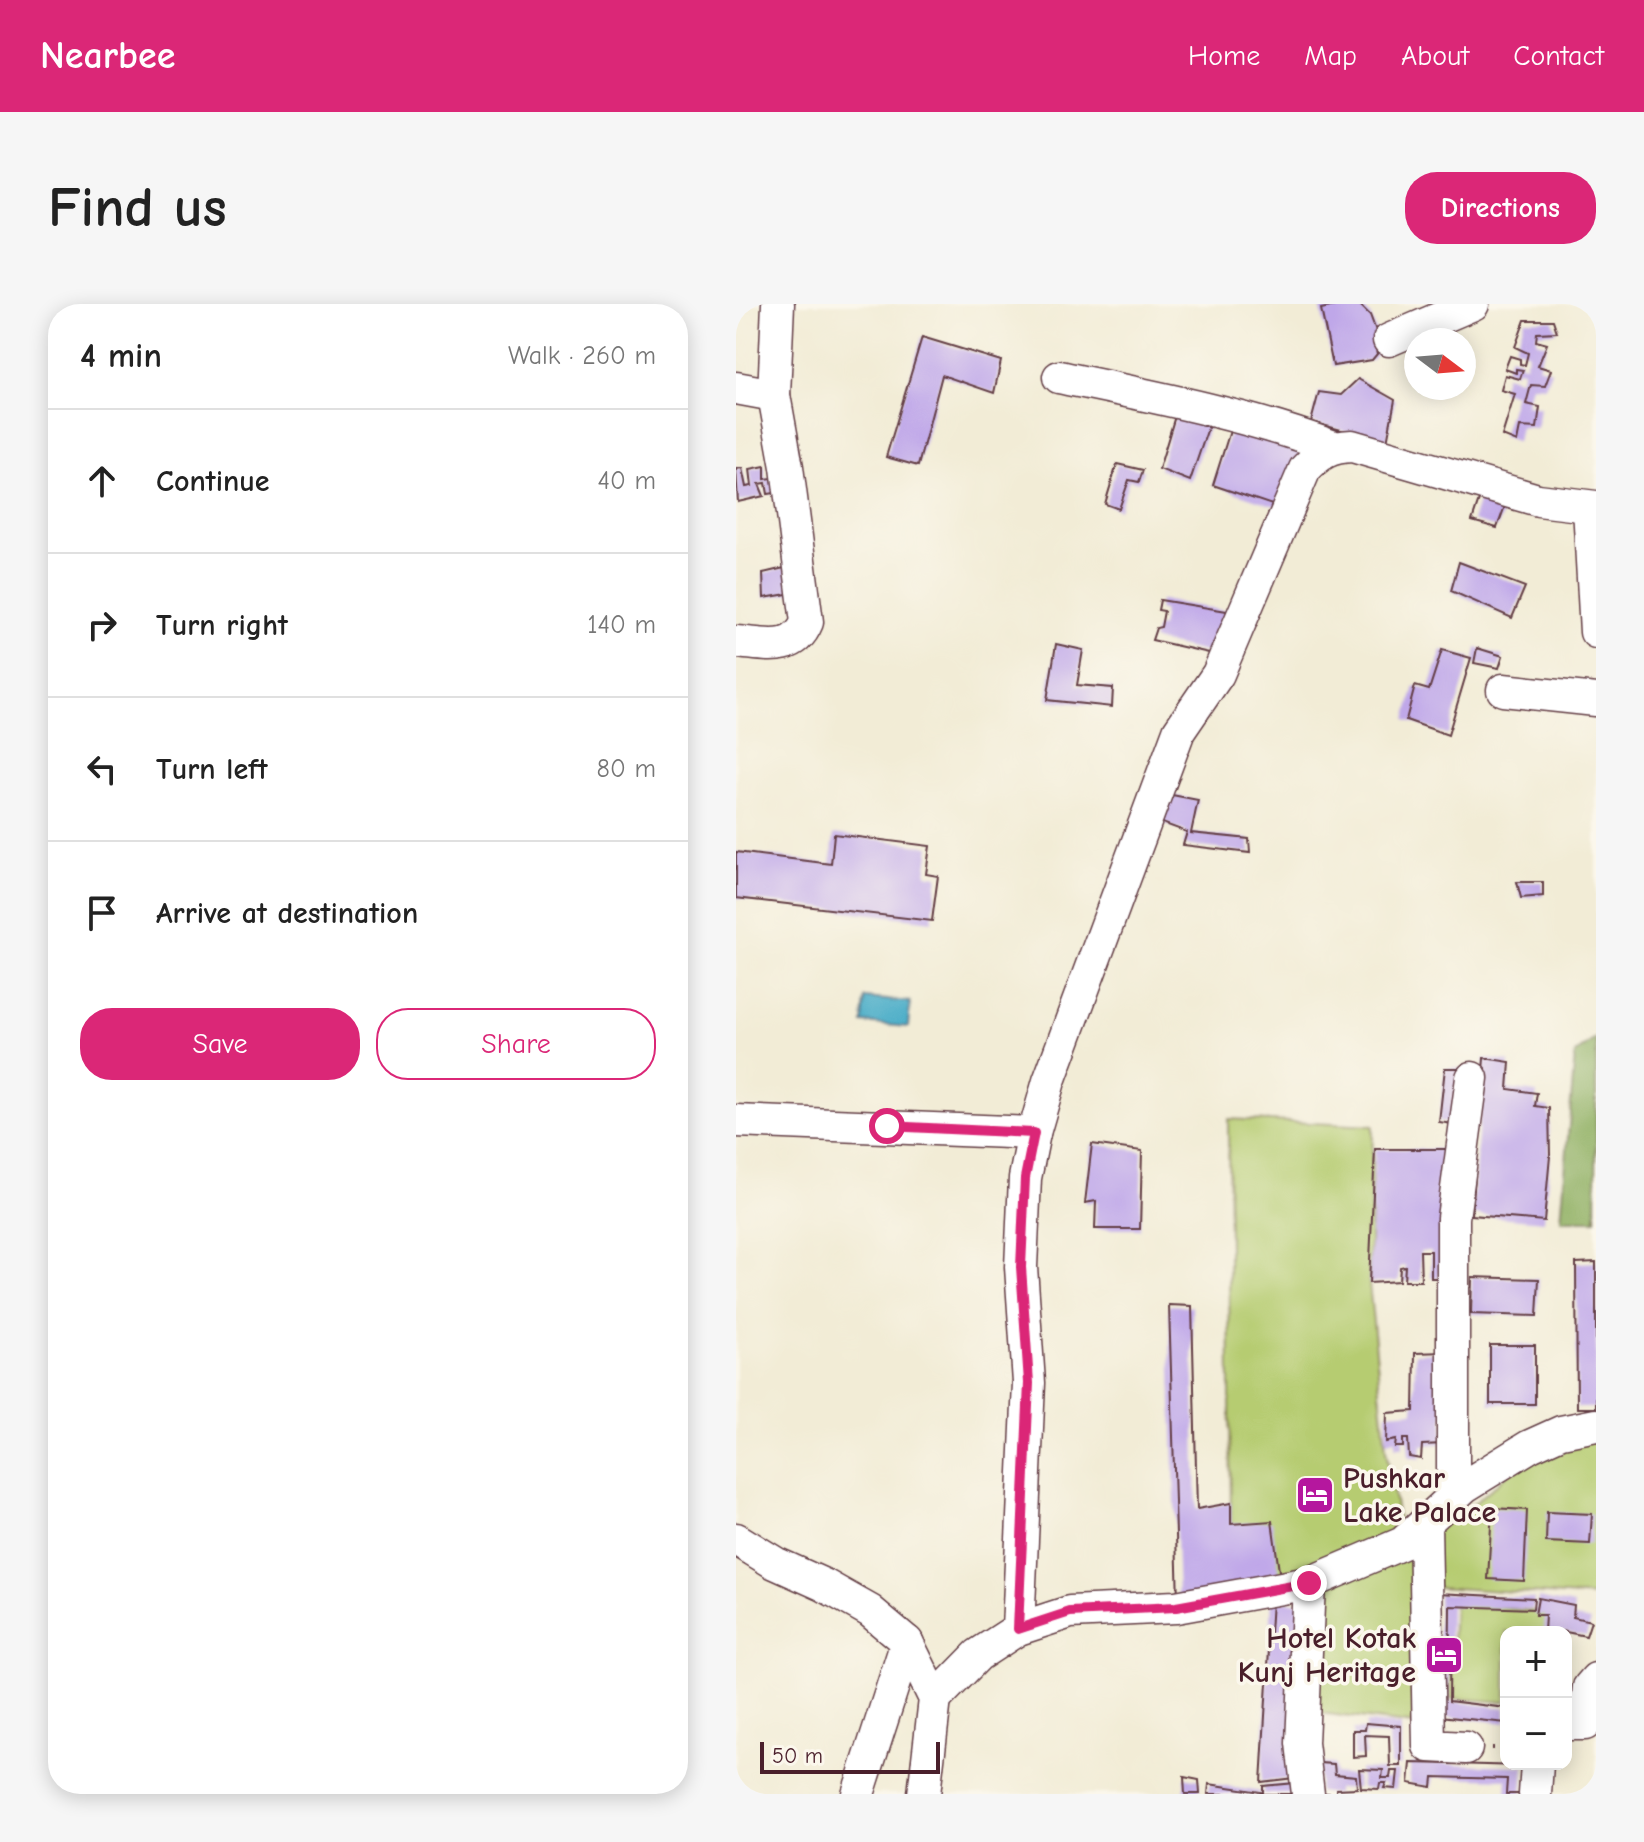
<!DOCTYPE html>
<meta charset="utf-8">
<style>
:root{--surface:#fff;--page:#f6f6f6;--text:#222;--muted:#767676;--line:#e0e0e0;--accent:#db2777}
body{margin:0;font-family:"Comic Neue",sans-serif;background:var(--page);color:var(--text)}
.controls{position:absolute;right:24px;bottom:24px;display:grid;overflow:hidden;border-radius:16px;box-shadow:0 4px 20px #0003}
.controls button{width:72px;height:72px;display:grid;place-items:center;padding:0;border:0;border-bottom:2px solid var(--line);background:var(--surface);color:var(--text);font:40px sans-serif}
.compass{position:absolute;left:668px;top:24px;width:72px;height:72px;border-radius:50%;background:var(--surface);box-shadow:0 4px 20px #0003;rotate:106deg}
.scale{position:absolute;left:24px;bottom:20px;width:180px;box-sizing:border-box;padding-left:8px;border:4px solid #4a1f2b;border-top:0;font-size:22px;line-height:28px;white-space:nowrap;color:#4a1f2b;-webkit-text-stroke:6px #fbf7ec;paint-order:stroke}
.stop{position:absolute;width:24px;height:24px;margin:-18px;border:6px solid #db2777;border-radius:50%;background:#fff}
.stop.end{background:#db2777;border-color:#fff;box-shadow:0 2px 8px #0008}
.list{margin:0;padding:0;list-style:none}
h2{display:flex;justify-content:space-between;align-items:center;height:104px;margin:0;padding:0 32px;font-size:34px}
h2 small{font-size:26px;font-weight:400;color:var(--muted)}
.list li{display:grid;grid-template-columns:52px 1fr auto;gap:24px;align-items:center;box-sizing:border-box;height:144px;padding:0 32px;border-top:2px solid var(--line)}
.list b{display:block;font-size:30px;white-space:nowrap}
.list em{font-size:26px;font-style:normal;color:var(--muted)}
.actions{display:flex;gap:16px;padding:24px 32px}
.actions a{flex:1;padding:18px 0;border:2px solid var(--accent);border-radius:32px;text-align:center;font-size:28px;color:var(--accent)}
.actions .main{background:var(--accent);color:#fff}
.icon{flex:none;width:44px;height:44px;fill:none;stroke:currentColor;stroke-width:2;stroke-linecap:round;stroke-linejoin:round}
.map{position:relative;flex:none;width:860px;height:1490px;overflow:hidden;border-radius:32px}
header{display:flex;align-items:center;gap:48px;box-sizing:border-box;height:112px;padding:0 40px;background:var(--accent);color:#fff}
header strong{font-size:38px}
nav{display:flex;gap:44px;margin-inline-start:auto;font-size:28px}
.intro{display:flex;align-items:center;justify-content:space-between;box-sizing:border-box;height:192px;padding:0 48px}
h1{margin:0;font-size:56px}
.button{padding:20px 36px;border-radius:32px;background:var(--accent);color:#fff;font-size:28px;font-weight:700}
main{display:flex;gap:48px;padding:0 48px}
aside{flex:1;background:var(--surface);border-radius:32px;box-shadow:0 4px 20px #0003}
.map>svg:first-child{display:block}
.green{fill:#b6cc71;stroke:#80764e;stroke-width:2}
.forest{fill:#90b063;stroke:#6d6847;stroke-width:2}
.water{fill:#47acc7;stroke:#486679;stroke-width:2}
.building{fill:#bfa7e9}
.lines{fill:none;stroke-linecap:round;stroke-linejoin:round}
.minor-casing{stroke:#633e45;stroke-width:35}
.path{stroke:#633e45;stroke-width:4;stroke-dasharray:2 6;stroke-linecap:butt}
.minor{stroke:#fff;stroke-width:32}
.route{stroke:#db2777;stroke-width:10}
.labels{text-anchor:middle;stroke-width:7;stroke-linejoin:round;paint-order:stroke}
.poi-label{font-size:30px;font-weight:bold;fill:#4a1f2b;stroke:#fbf7ec;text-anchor:start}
</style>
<header>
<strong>Nearbee</strong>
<nav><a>Home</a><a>Map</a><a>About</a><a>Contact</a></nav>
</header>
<div class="intro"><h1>Find us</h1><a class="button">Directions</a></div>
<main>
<aside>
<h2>4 min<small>Walk · 260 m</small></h2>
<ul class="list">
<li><svg class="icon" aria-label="ahead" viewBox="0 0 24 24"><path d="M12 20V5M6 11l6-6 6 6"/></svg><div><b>Continue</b></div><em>40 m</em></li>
<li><svg class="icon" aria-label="right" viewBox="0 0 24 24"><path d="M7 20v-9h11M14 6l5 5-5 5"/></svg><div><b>Turn right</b></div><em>140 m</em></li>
<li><svg class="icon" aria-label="left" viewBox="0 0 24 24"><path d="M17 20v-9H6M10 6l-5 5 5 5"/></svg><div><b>Turn left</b></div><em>80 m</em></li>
<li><svg class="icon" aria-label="arrive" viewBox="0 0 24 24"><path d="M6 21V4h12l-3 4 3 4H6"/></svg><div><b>Arrive at destination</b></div></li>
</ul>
<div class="actions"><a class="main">Save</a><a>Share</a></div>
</aside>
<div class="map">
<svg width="860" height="1490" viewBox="0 0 860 1490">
<rect width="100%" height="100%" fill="#fbf7ec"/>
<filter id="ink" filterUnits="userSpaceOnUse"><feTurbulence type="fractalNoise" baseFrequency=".0125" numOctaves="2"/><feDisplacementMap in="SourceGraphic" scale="16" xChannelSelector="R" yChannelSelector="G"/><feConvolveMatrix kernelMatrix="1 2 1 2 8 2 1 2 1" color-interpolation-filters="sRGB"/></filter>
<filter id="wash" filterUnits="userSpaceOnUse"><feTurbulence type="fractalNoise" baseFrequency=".006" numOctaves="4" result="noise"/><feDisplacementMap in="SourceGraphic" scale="32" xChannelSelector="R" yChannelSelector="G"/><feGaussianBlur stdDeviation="1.8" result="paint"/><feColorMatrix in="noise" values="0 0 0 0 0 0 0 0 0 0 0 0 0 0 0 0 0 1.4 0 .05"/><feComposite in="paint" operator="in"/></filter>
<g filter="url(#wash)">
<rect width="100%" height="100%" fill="#f2ecd6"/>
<!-- green -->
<g class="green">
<path d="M 492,815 L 637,822 L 633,979 L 650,1146 L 666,1238 L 545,1284 L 495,1220 Z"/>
<path d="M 860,1115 L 860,1293 L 683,1282 L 679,1421 L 576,1408 L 576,1281 L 659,1249 L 741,1197 L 830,1120 Z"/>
<path d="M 718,1298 L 812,1309 L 811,1328 L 770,1328 L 770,1398 L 714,1394 Z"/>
</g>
<!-- forest -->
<path class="forest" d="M 860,734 L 860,916 L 825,916 L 839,750 Z"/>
<!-- water -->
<path class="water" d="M 129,694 L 174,698 L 172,723 L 127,719 Z"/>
<g id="blocks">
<!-- building -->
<g class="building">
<path d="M 608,0 L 623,0 L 634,11 L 640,27 L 638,35 L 641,50 L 636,56 L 597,62 L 585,5 Z"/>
<path d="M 789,16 L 817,16 L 821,28 L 801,29 L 800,37 L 811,40 L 802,62 L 815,66 L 809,82 L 795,81 L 790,100 L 804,103 L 801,124 L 784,123 L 781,138 L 766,132 L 779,90 L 765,86 L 769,71 L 784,75 L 787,66 L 780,65 L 780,69 L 769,65 L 774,52 L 784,55 L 784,60 L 789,61 L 792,49 L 779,43 Z"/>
<path d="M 186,33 L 265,57 L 258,89 L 206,71 L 182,162 L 150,153 Z"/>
<path d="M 622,75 L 659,96 L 651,138 L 575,118 L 583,88 L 605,91 Z"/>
<path d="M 442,102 L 477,109 L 454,177 L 423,165 Z"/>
<path d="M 498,114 L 571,135 L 548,205 L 477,181 Z"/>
<path d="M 381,160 L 407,166 L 403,178 L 393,176 L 383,205 L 369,200 Z"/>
<path d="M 29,162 L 29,175 L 36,174 L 39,189 L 32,190 L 30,179 L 23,180 L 28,192 L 2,198 L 0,165 L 6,164 L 10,183 L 16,182 L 14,165 Z"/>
<path d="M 746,187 L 770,199 L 761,224 L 736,217 Z"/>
<path d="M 723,258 L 789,283 L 776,314 L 715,287 Z"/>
<path d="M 61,261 L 63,288 L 28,294 L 27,269 Z"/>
<path d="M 424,296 L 497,308 L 482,351 L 416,336 L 420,324 L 425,323 L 428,307 L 422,306 Z"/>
<path d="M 320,340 L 347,346 L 341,381 L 377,384 L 376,403 L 311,396 Z"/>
<path d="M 741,344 L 767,352 L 763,364 L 738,359 Z"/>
<path d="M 706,346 L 735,354 L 712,431 L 670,416 L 679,382 L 693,386 Z"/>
<path d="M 436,491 L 462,496 L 455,529 L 513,535 L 514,549 L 447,541 L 451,528 L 426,519 Z"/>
<path d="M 98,530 L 194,542 L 190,570 L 202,572 L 196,617 L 0,594 L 0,548 L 95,560 Z"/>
<path d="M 781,578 L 807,578 L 807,592 L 785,594 Z"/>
<path d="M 748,754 L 774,758 L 772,785 L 801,789 L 799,802 L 813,804 L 814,852 L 808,917 L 736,911 Z"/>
<path d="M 709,764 L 729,764 L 723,821 L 703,818 Z"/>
<path d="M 356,840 L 406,847 L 404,925 L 359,925 L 360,897 L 349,899 Z"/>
<path d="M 639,845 L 714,845 L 703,974 L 695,974 L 695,947 L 684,947 L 685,977 L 668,977 L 669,962 L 664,963 L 663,977 L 633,979 Z"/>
<path d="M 860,958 L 860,1104 L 841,1104 L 840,959 Z"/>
<path d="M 736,973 L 803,975 L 801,1012 L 735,1010 Z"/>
<path d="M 433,1001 L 456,1002 L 461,1205 L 495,1199 L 495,1220 L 536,1217 L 544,1274 L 442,1296 Z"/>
<rect x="754" y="1041" width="45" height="59"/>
<path d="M 708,1048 L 707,1140 L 686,1141 L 685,1155 L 673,1153 L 672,1135 L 667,1135 L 667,1143 L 659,1143 L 660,1136 L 650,1138 L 651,1109 L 678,1107 L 679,1049 Z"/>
<path d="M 756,1204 L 791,1206 L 788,1277 L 752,1275 Z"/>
<path d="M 811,1208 L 856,1210 L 854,1240 L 810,1238 Z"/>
<path d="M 702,1289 L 798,1294 L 797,1305 L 714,1302 L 713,1397 L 770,1404 L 770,1419 L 704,1412 Z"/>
<path d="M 802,1294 L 838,1301 L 837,1313 L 855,1317 L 850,1332 L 825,1327 L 808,1328 L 809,1311 L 799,1311 Z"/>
<path d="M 536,1296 L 568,1299 L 558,1474 L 525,1478 Z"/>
<path d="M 830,1389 L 846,1391 L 844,1407 L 830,1406 Z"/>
<path d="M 630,1419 L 665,1422 L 665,1462 L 654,1462 L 653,1432 L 629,1431 L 630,1452 L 617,1453 L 617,1426 L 629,1426 Z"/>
<path d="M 583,1459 L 598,1460 L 599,1470 L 620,1472 L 621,1484 L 600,1485 L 600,1490 L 582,1488 Z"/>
<path d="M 675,1459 L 788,1462 L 786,1490 L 770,1490 L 771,1475 L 697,1473 L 696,1483 L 673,1479 Z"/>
<path d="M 623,1465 L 647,1466 L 646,1474 L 654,1474 L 655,1467 L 662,1467 L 660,1485 L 648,1484 L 650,1479 L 644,1479 L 643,1485 L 625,1484 Z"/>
<path d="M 448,1473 L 463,1476 L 464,1490 L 449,1490 Z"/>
<path d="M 559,1479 L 561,1490 L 527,1490 L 527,1482 Z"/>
<path d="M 473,1480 L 525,1488 L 525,1490 L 472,1490 Z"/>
</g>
</g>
</g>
<g filter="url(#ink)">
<use href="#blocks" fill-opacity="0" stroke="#633e45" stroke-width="2"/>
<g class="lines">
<defs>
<g id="minor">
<path d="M 653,36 L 737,0"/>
<path d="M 323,73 C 415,92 509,110 598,143"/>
<path d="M 0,84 L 38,91"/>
<path d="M 853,203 L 860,328"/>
<path d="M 0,338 C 29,340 58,350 71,318 L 51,163 L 38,91 L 42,0"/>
<path d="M 767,386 L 860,396"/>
<path d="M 0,817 L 298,829"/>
<path d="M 717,1193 L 717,914 L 736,774"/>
<path d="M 689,1220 L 693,1442 L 730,1444"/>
<path d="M 0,1235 L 39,1259 L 88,1281 L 134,1307 L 171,1338 L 199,1395 L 188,1490"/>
<path d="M 282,1325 L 293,1079 L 285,963 L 289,874 L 298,829 L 313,777 L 443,427 L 482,370 L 569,165 C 584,149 594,143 616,142 L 802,196 L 860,203"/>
<path d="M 199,1395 L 242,1351 L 282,1325 L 334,1308 L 440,1303 L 573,1279 L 667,1239 L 729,1182 L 794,1142 L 825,1128 L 860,1121"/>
<path d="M 830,1420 L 849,1420 L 853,1383 L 860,1375"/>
<path d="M 122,1490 L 171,1338"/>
<path d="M 572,1490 L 566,1439 L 573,1279"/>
<path d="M 799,1490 L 801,1460"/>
</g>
</defs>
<!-- minor casing -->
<use href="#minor" class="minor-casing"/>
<!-- path -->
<path class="path" d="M 756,1444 L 770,1444"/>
<!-- minor -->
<use href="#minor" class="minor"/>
</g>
</g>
<g class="lines" filter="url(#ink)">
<!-- route -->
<path class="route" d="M 151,822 L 298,829 L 289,874 L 285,963 L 293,1079 L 282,1325 L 334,1308 L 440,1303 L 573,1279"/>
</g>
<!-- icons -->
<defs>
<symbol id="hotel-square" viewBox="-11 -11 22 22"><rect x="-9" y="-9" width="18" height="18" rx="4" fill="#b5179e" stroke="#fbf7ec"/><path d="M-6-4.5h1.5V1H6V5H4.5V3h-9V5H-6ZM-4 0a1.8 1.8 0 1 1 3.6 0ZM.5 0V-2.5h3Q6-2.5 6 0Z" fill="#fff"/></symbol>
</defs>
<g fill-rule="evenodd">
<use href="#hotel-square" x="557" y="1169" width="44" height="44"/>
<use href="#hotel-square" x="686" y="1329" width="44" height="44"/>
</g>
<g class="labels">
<!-- poi labels -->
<g class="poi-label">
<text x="607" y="1184">Pushkar<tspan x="607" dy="34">Lake Palace</tspan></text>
<text x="680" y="1344" text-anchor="end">Hotel Kotak<tspan x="680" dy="34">Kunj Heritage</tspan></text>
</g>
</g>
</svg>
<div class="controls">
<button>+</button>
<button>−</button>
</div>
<svg class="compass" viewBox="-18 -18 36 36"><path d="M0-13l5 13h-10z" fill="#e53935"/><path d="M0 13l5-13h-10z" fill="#767676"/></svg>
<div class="scale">50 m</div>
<div class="stop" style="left:151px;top:822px"></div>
<div class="stop end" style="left:573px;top:1279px"></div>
</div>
</main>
